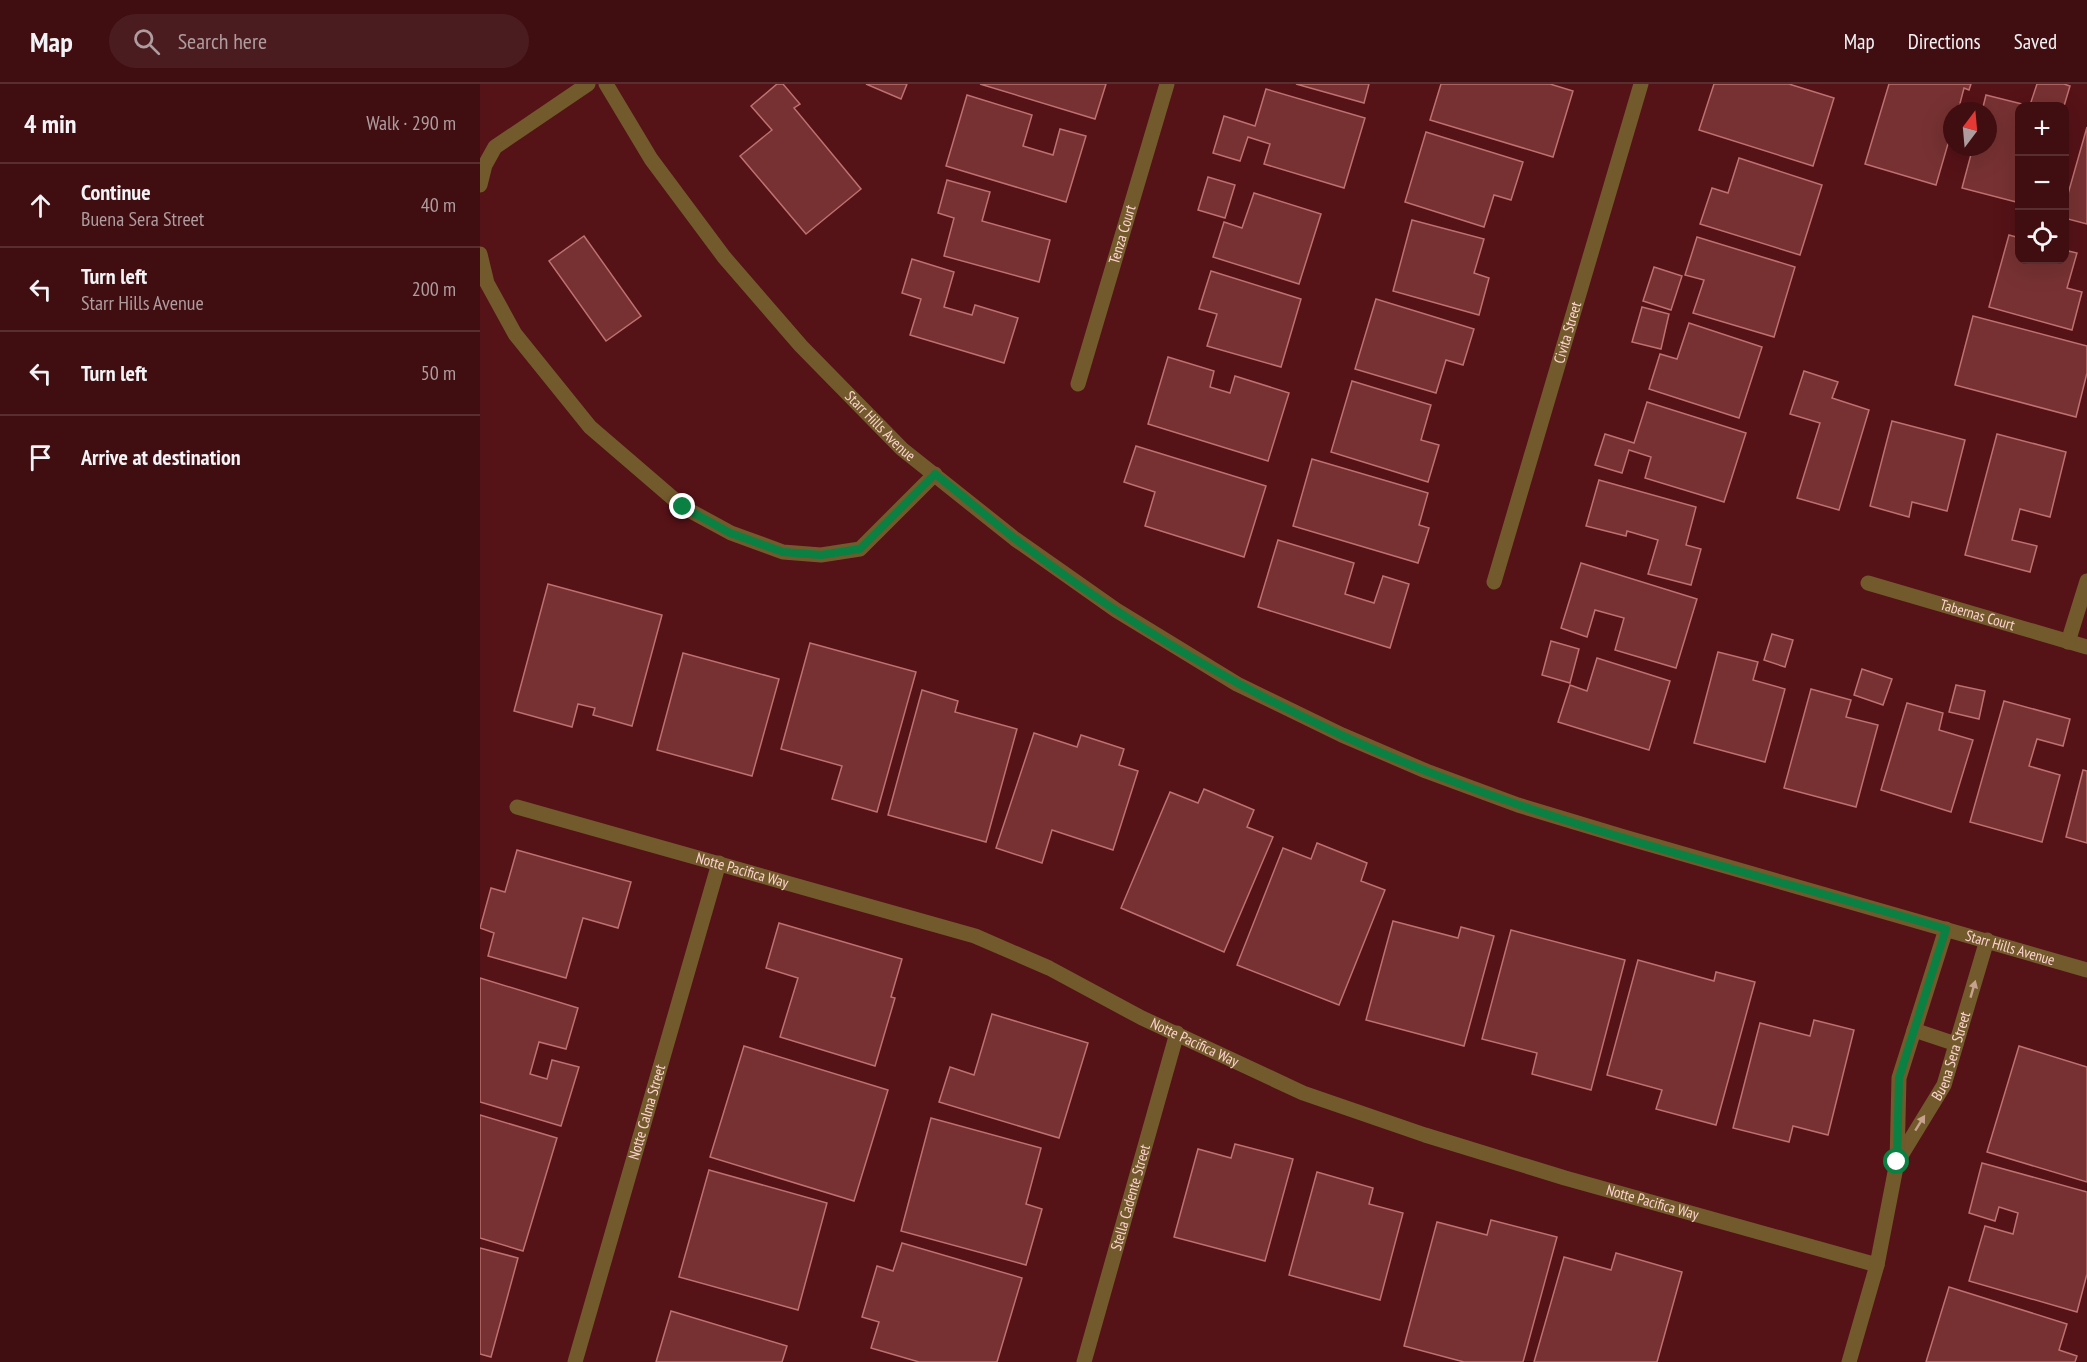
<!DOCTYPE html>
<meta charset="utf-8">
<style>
:root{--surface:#400e11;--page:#4b1c1f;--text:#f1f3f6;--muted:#ae9c9f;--line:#592e31}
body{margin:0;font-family:"PT Sans Narrow",sans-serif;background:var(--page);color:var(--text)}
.controls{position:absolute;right:18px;top:18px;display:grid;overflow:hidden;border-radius:12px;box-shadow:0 6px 24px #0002}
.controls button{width:54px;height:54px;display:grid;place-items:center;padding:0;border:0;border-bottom:2px solid var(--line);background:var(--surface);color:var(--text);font:30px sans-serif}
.compass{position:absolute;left:1463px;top:18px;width:54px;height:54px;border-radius:50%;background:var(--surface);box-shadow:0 6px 24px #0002;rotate:16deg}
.stop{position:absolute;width:18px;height:18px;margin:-14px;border:4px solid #0b8043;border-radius:50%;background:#fff}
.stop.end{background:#0b8043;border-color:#fff;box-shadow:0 2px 6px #0008}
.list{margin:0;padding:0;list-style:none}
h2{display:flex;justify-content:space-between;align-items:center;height:78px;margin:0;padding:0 24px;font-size:26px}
h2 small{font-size:20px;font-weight:400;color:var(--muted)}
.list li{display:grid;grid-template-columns:39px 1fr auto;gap:18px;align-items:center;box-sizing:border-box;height:84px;padding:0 24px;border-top:2px solid var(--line)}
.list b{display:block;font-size:22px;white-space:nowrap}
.list p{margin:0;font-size:20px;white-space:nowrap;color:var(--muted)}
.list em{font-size:20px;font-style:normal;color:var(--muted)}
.icon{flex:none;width:33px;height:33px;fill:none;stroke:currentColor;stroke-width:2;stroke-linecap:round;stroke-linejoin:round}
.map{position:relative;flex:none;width:1607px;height:1278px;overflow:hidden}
header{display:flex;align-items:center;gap:36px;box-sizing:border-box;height:84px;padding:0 30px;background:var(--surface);border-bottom:2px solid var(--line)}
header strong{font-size:28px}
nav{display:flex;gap:33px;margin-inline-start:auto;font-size:21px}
.search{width:420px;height:54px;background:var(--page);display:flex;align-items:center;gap:15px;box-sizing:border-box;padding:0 21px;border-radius:33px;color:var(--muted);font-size:22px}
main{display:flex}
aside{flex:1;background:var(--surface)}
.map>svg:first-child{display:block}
.building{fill:#773132;stroke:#be716f;stroke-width:1.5}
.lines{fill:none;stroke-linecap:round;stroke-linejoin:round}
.service{stroke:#725a2c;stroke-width:15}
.minor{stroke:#725a2c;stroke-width:15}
.tertiary{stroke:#725a2c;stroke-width:15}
.oneway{fill:#c6a28e}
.route{stroke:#0b8043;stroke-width:8}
.labels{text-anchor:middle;stroke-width:6;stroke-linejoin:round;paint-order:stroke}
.street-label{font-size:15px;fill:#fed2d0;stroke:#290c0c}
</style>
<header>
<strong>Map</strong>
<div class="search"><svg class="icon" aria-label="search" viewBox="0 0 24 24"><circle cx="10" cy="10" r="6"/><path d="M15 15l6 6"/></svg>Search here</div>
<nav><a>Map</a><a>Directions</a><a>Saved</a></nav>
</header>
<main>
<aside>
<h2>4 min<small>Walk · 290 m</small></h2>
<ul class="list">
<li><svg class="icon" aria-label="ahead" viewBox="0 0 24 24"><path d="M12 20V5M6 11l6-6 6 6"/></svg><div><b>Continue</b><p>Buena Sera Street</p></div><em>40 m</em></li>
<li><svg class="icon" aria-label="left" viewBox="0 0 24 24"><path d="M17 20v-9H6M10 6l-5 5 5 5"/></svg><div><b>Turn left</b><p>Starr Hills Avenue</p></div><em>200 m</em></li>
<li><svg class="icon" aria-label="left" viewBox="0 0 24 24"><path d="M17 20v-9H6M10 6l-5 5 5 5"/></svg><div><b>Turn left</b></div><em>50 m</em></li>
<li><svg class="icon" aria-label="arrive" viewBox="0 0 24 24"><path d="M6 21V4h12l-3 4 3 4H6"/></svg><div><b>Arrive at destination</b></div></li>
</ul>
</aside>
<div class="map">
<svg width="1607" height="1278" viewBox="0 0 1607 1278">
<rect width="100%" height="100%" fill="#551217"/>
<!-- building -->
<g class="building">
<path d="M 297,0 L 303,0 L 320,20 L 314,24 L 381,105 L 326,150 L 260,72 L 292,46 L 271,22 Z"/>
<path d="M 386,0 L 427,0 L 421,15 Z"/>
<path d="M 500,0 L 626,0 L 615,35 Z"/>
<path d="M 816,0 L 889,0 L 884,19 Z"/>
<path d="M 961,0 L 1070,0 L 1093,7 L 1073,73 L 950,36 Z"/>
<path d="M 1234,0 L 1309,0 L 1354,14 L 1333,82 L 1219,46 Z"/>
<path d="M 1409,0 L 1491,0 L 1489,6 L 1484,4 L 1478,27 L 1472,27 L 1472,46 L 1456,101 L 1385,80 Z"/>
<path d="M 1557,0 L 1584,0 L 1590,2 L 1584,22 L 1550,21 Z"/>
<path d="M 786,5 L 885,34 L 864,104 L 784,80 L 790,60 L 768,53 L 760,77 L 733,69 L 744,32 L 775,42 Z"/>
<path d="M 487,11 L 552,31 L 543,62 L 573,71 L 580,45 L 606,52 L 586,118 L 466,82 Z"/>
<path d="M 1506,11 L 1546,21 L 1540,22 L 1540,119 L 1482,104 L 1493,63 L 1508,63 L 1508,27 L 1502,27 Z"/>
<path d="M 1607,43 L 1607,140 L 1584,134 L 1584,124 Z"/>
<path d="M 946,48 L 1043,78 L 1031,116 L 1014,111 L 1004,143 L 925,118 Z"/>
<path d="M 1259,74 L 1342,101 L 1320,171 L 1220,140 L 1232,104 L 1248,109 Z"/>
<path d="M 728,93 L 755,101 L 745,134 L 718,126 Z"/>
<path d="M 467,96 L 510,108 L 502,137 L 570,156 L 559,198 L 464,172 L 474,134 L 458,129 Z"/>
<path d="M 774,109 L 841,130 L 819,200 L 733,173 L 744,138 L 762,144 Z"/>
<path d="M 932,136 L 1004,155 L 994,189 L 1009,194 L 999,231 L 913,207 Z"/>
<path d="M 1529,151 L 1540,154 L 1540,176 L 1584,176 L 1584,166 L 1597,169 L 1587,204 L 1602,208 L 1592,246 L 1509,223 Z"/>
<path d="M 104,152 L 161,232 L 126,257 L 69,177 Z"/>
<path d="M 1217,153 L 1315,183 L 1294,253 L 1213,229 L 1224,196 L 1205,191 Z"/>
<path d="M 432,175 L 474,188 L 464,223 L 492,231 L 495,221 L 538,234 L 524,279 L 430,251 L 441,215 L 422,209 Z"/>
<path d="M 1174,183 L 1202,192 L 1191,226 L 1163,217 Z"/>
<path d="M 731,187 L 821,215 L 801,283 L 727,262 L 737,230 L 719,225 Z"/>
<path d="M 896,215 L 994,245 L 983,281 L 966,276 L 956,309 L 875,285 Z"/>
<path d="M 1162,223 L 1189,230 L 1181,265 L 1152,258 Z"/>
<path d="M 1493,232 L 1607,262 L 1607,289 L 1596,333 L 1475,301 Z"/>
<path d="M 1209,239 L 1282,263 L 1259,334 L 1169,305 L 1180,270 L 1197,275 Z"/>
<path d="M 688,273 L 734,287 L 730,303 L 750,309 L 755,292 L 809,309 L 788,377 L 668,340 Z"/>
<path d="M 1324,287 L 1358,298 L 1352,314 L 1389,326 L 1359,426 L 1317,414 L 1340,339 L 1310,330 Z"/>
<path d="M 872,297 L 951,321 L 941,356 L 959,361 L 948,398 L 851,368 Z"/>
<path d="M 1167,318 L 1266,349 L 1244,418 L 1165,394 L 1171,373 L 1149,366 L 1142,389 L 1115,381 L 1125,350 L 1154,359 Z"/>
<path d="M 1412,337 L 1485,356 L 1467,427 L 1432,418 L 1429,433 L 1390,422 Z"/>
<path d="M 1517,350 L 1586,368 L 1570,433 L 1540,425 L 1532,456 L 1557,462 L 1550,488 L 1485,471 Z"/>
<path d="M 656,362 L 786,402 L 764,473 L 665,442 L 675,408 L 644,398 Z"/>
<path d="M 832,375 L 948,409 L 939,441 L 949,444 L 938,479 L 813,442 Z"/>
<path d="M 1119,396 L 1216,423 L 1206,461 L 1221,465 L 1211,501 L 1168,490 L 1178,456 L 1147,447 L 1146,452 L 1106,442 Z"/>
<path d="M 798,456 L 874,479 L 865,510 L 894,519 L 903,492 L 929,500 L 910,564 L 778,523 Z"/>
<path d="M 1101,479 L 1217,515 L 1196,584 L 1135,566 L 1144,534 L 1115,526 L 1107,553 L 1081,544 Z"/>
<path d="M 68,500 L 182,531 L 152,642 L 113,631 L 115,624 L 98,620 L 92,643 L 34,627 Z"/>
<path d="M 1292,550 L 1313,556 L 1305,583 L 1284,576 Z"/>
<path d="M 1071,557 L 1099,565 L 1090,599 L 1062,591 Z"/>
<path d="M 330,559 L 436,588 L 397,728 L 352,715 L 362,682 L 301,665 Z"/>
<path d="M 1238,568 L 1278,578 L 1273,596 L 1305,605 L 1285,678 L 1214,659 Z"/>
<path d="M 203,569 L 299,595 L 272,692 L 177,666 Z"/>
<path d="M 1117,574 L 1190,597 L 1169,666 L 1078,638 L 1090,601 L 1107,607 Z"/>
<path d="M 1382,585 L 1412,595 L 1403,621 L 1374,611 Z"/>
<path d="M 1476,601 L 1505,607 L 1499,635 L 1469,628 Z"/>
<path d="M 1331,605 L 1371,616 L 1366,633 L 1398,641 L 1376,723 L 1304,704 Z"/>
<path d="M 442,606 L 478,617 L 475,628 L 537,645 L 506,758 L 408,731 Z"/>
<path d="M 1524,617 L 1590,635 L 1583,662 L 1557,655 L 1549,682 L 1580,691 L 1562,758 L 1490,738 Z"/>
<path d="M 1427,619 L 1463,629 L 1459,646 L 1493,656 L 1471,728 L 1401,706 Z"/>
<path d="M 554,649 L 597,663 L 601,651 L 644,665 L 639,681 L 658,687 L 633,766 L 572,746 L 562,779 L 516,764 Z"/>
<path d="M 1603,686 L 1607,687 L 1607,759 L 1586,753 Z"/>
<path d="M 724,705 L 774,726 L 767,743 L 793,753 L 744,868 L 641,824 L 690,708 L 718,719 Z"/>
<path d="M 837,759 L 887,779 L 881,797 L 905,806 L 859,921 L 757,881 L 803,764 L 831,775 Z"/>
<path d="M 37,766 L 151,798 L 138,844 L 103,834 L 86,894 L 8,872 L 14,849 L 0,844 L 11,804 L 25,808 Z"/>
<path d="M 913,837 L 978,854 L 981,843 L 1014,852 L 984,962 L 886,936 Z"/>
<path d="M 299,839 L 422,875 L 411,913 L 415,914 L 395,982 L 300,953 L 318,894 L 286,884 Z"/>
<path d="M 1031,846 L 1145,876 L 1111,1006 L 1052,990 L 1057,969 L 1002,955 Z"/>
<path d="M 1158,876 L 1234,897 L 1236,888 L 1275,898 L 1236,1041 L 1176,1025 L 1182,1006 L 1127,991 Z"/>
<path d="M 0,894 L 98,924 L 86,965 L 59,958 L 50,990 L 67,995 L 72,976 L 99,983 L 81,1042 L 0,1018 Z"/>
<path d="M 512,930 L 608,959 L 579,1054 L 459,1018 L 470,983 L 494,991 Z"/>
<path d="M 1334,936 L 1374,946 L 1348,1051 L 1313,1042 L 1309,1058 L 1253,1044 L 1280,939 L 1330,952 Z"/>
<path d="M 264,962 L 408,1006 L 374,1117 L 230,1073 Z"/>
<path d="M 1539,962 L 1607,983 L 1607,1098 L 1507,1068 Z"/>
<path d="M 0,1031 L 77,1054 L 43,1167 L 0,1154 Z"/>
<path d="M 451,1034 L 561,1064 L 546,1120 L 562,1125 L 546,1181 L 421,1147 Z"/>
<path d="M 755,1060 L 813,1075 L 785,1177 L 694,1153 L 718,1065 L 751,1074 Z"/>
<path d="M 1502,1079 L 1607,1108 L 1607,1190 L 1597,1228 L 1489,1197 L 1505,1142 L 1533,1150 L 1538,1129 L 1519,1123 L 1515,1137 L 1489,1129 Z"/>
<path d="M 229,1086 L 347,1119 L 318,1226 L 199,1193 Z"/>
<path d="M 837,1088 L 893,1104 L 889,1120 L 923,1129 L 900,1216 L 809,1191 Z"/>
<path d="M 1011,1136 L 1077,1153 L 1043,1278 L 984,1278 L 924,1262 L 957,1138 L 1007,1151 Z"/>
<path d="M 422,1159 L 542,1194 L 517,1278 L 439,1278 L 391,1264 L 399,1238 L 382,1233 L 397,1182 L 413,1187 Z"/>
<path d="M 0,1164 L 38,1174 L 11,1273 L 0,1270 Z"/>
<path d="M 1136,1169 L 1202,1188 L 1177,1278 L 1054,1278 L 1084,1173 L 1131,1186 Z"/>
<path d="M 1469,1203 L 1587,1240 L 1579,1266 L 1597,1272 L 1595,1278 L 1446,1278 Z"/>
<path d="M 191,1227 L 307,1262 L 302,1278 L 176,1278 Z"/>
</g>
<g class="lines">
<!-- service -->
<g class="service">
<path d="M 0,101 L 5,81 L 15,63 L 108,0"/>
<path d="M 0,170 L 7,199 L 35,250 L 110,343 L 203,423 L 251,449 L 303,468 L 341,471 L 380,465 L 455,390"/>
<path d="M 1434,946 L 1476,960"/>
</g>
<!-- minor -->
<g class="minor">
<path id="s1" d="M 598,300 L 687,0"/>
<path id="s2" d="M 1014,498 L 1161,0"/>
<path id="s3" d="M 1388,499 L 1607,563"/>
<path d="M 1588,558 L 1607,497"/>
<path id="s4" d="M 37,723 L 495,852 L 569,884 L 662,934 L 823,1009 L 945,1051 L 1085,1094 L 1397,1181"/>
<path id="s5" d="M 1417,1078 L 1464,1001 L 1507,856"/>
<path id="s6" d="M 95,1278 L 239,779"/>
<path id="s7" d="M 604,1278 L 697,949"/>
<path d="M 1369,1278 L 1397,1181 L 1417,1078 L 1419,994 L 1466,845"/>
</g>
<!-- tertiary -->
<path class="tertiary" id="s8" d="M 126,0 L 171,75 L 244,173 L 321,262 L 422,365 L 535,455 L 636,526 L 757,600 L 862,651 L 946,687 L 1038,721 L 1144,753 L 1607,886"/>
</g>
<!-- one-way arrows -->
<defs><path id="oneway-solid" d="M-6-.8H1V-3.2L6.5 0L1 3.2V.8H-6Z" transform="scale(1.5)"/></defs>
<g class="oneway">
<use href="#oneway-solid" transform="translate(1493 905) rotate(-74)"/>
<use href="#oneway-solid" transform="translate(1440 1039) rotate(-58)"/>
</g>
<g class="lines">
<!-- route -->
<path class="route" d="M 203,423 L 250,449 L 303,468 L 341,471 L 380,465 L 455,390 C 482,411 507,433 534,454 C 634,531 746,598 861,651 C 1054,740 1263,785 1466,845 L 1419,994 L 1417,1078"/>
</g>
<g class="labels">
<!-- street labels -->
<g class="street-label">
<text dy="5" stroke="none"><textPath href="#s1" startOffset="156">Tenza Court</textPath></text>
<text dy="5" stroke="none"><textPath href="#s2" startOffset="260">Civita Street</textPath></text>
<text dy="5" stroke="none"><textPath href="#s8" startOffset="440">Starr Hills Avenue</textPath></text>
<text dy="5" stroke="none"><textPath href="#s3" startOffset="114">Tabernas Court</textPath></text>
<text dy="5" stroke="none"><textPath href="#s4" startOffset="234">Notte Pacifica Way</textPath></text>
<text dy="5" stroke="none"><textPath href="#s8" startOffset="1700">Starr Hills Avenue</textPath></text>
<text dy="5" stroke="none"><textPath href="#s4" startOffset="720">Notte Pacifica Way</textPath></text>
<text dy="5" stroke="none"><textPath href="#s5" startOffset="120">Buena Sera Street</textPath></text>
<text dy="5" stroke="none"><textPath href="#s6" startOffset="260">Notte Calma Street</textPath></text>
<text dy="5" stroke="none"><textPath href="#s7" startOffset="171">Stella Cadente Street</textPath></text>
<text dy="5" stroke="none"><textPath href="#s4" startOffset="1206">Notte Pacifica Way</textPath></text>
</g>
</g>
</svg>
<div class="controls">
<button>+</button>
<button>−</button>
<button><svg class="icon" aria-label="locate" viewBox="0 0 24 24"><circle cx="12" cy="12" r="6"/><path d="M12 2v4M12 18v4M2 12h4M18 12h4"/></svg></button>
</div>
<svg class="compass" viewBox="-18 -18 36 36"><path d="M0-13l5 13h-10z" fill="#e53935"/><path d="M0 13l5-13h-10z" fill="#ae9c9f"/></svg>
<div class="stop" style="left:1417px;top:1078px"></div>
<div class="stop end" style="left:203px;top:423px"></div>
</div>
</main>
